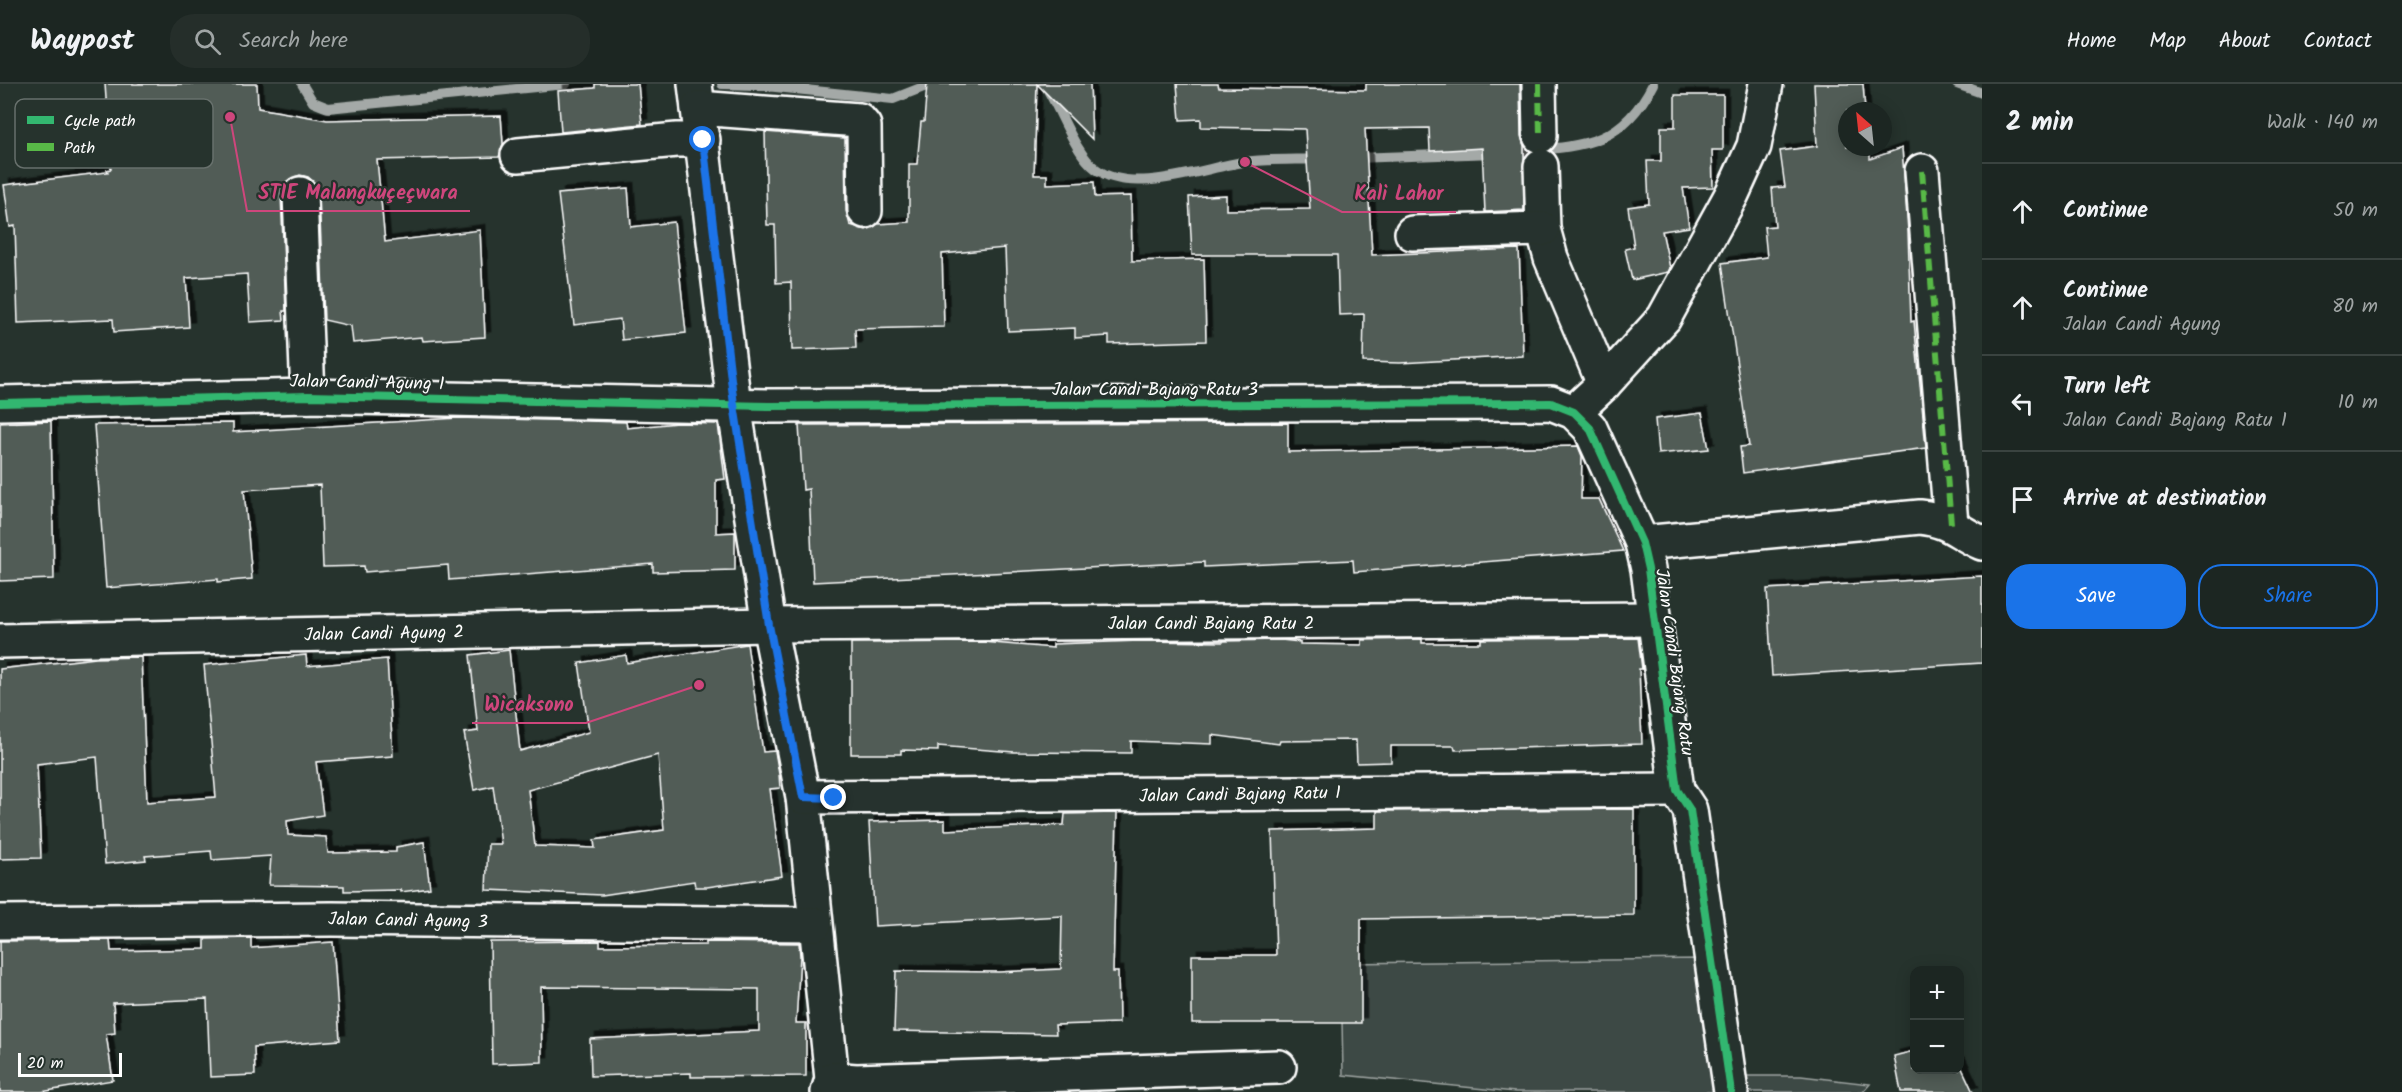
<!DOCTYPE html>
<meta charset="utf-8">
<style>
:root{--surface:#1c2622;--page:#252e2a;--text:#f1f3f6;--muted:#a0a5a5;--line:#3a4340;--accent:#1a73e8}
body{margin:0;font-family:Kalam,sans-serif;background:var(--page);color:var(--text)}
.controls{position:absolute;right:18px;bottom:18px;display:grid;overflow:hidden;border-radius:12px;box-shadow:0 3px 15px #0003}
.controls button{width:54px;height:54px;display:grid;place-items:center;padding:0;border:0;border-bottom:2px solid var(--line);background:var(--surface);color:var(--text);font:30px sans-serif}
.compass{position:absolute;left:1838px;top:18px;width:54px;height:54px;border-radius:50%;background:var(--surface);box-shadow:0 3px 15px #0003;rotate:333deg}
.scale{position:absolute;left:18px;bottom:15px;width:104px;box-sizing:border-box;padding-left:6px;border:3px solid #fff;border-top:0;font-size:16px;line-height:21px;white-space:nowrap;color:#fff;-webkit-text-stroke:4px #26332d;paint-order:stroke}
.stop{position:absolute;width:18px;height:18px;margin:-14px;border:4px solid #1a73e8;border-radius:50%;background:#fff}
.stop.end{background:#1a73e8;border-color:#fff;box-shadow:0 2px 6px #0008}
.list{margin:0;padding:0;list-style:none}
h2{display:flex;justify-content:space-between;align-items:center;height:78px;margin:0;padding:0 24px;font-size:26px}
h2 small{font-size:20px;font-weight:400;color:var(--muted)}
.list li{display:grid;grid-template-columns:39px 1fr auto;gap:18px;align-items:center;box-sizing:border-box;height:96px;padding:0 24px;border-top:2px solid var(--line)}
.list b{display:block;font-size:22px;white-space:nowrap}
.list p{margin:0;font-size:20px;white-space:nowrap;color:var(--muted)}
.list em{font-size:20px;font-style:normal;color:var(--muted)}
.actions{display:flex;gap:12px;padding:18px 24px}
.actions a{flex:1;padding:14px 0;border:2px solid var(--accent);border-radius:24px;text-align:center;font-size:21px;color:var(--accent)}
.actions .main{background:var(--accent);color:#fff}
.icon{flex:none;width:33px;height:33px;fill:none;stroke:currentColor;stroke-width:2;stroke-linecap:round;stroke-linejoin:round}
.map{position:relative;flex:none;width:1982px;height:1008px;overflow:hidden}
header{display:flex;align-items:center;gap:36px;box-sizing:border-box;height:84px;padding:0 30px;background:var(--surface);border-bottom:2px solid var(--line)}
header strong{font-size:28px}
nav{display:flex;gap:33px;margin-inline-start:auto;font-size:21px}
.search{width:420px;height:54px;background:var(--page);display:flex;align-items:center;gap:15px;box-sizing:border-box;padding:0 21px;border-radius:24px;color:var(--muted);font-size:22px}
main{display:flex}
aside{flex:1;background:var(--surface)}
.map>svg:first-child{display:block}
.green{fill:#3e4944;stroke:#9ea4a2;stroke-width:1.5}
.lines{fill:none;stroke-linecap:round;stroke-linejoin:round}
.stream{stroke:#a4a9a7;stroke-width:10}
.building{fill:#515c57;stroke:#fff;stroke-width:1.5;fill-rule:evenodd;filter:url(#shadow)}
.minor-casing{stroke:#fff;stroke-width:38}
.minor{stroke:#26332d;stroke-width:33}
.quiet{stroke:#58b947;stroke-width:6;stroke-dasharray:12 6;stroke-linecap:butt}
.cycleway-casing{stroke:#26332d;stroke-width:11}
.cycleway{stroke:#33b770;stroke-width:8}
.route{stroke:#1a73e8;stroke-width:8}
.labels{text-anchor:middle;stroke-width:4.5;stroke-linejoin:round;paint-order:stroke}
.street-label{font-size:18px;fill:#fff;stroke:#26332d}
.key{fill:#26332d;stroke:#67706c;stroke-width:1.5}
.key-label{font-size:16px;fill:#fff}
.leader{fill:none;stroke:#ce467c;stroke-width:2}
.callout-dot{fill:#ce467c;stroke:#26332d;stroke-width:2}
.callout-label{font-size:20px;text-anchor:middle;font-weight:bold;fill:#ce467c;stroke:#26332d;stroke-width:4.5;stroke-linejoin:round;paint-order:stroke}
</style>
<header>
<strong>Waypost</strong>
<div class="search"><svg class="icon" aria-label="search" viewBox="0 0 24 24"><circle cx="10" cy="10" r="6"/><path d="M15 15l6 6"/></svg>Search here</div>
<nav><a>Home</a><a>Map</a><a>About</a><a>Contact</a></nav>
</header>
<main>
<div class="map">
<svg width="1982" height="1008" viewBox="0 0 1982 1008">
<defs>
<filter id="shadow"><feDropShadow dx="5.5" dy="-5.5" stdDeviation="0" flood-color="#0009"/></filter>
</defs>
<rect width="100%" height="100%" fill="#26332d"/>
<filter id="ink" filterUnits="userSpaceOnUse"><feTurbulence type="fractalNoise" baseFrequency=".0167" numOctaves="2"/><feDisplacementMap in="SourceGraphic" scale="12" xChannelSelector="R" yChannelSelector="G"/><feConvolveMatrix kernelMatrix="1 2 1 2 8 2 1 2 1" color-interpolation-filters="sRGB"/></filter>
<g filter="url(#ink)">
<!-- green -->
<path class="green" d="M 1704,875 L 1738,992 L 1801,992 L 1870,1000 L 1863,1008 L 1515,1008 L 1343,991 L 1341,879 Z"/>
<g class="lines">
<!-- stream -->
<g class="stream">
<path d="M 302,0 L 313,18 L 328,24 L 566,0"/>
<path d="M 722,0 L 756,1 L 893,15 L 931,0"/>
<path d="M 1044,0 C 1060,23 1074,69 1096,85 C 1132,112 1203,84 1243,78 C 1269,75 1296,76 1321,75"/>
<path d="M 1957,0 L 1982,9"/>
<path d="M 1511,68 C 1576,62 1620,66 1653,0"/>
<path d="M 1355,74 L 1495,69"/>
</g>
</g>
<!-- building -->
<g class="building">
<path d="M 105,0 L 257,0 L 258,24 L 327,36 L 501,32 L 503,60 L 499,73 L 377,76 L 385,158 L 480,146 L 485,253 L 423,257 L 422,253 L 353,259 L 351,242 L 324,236 L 319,109 L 315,100 L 308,93 L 300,91 L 290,95 L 283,102 L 281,110 L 286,227 L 283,227 L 284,236 L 250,238 L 247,190 L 186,194 L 189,243 L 114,248 L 113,235 L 18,239 L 15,142 L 10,143 L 4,101 L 108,88 L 107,86 L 111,85 Z"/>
<path d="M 595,0 L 638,0 L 642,40 L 561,48 L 558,7 L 595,4 Z"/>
<path d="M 927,0 L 1090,0 L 1092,55 L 1037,0 L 1034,91 L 1047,91 L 1047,100 L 1094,98 L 1095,113 L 1131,112 L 1132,177 L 1204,175 L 1206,257 L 1109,260 L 1109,252 L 1075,254 L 1075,244 L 1008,247 L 1005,164 L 942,170 L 944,243 L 855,245 L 856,264 L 792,266 L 791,198 L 776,199 L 775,141 L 767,141 L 765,48 L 845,54 L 846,127 L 850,141 L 866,146 L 878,140 L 909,138 L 909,80 L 917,80 L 921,38 L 924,38 Z"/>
<path d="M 1177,0 L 1218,0 L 1219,4 L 1366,6 L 1366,0 L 1520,0 L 1521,52 L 1524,62 L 1524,126 L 1485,128 L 1482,64 L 1430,67 L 1429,44 L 1365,45 L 1372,171 L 1519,165 L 1523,272 L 1400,279 L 1363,278 L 1364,230 L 1339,231 L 1337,171 L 1192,171 L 1189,113 L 1226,111 L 1226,126 L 1310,125 L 1305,45 L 1201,43 L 1201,35 L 1180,36 Z"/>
<path d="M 1814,0 L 1863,0 L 1865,27 L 1847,27 L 1847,63 L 1870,63 L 1870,75 L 1902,64 L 1908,147 L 1911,238 L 1914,237 L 1926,364 L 1743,389 L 1740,363 L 1749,362 L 1722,179 L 1767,173 L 1764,143 L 1775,142 L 1772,104 L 1785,103 L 1780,67 L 1817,62 Z"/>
<path d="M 1675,11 L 1723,11 L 1723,66 L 1712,66 L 1713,103 L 1683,104 L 1689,143 L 1662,147 L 1670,184 L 1668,188 L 1632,196 L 1625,165 L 1634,163 L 1628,123 L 1649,120 L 1647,77 L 1661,77 L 1661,43 L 1675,43 Z"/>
<path d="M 628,104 L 631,143 L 674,138 L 686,249 L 622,256 L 620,235 L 574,241 L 558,110 Z"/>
<path d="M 1702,329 L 1709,365 L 1658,370 L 1655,335 Z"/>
<path d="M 458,334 L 626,338 L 627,344 L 677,339 L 718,340 L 725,395 L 716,396 L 716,449 L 735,448 L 735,486 L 653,488 L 653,480 L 449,496 L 448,481 L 365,488 L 364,482 L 323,483 L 320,401 L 244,406 L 252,495 L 218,498 L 218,495 L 106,504 L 94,341 L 233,339 L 233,348 Z"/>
<path d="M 51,337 L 54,495 L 0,497 L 0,339 Z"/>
<path d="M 1288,339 L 1288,368 L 1578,362 L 1582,372 L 1581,415 L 1599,415 L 1623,467 L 1354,488 L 1353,476 L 1204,483 L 1204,478 L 813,498 L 809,405 L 803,406 L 799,341 Z"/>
<path d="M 1982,492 L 1982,579 L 1772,592 L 1767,505 Z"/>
<path d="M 1638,554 L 1642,585 L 1639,585 L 1642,660 L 1455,666 L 1454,662 L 1391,662 L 1391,678 L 1357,679 L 1356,656 L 1280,657 L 1279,660 L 1212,651 L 1212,660 L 1131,657 L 1131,669 L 1014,668 L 938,662 L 938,667 L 901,666 L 901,670 L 851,670 L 851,559 L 982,558 L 1053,564 L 1053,560 L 1140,557 L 1223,558 L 1223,557 L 1281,556 L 1300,558 L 1300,560 L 1362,561 L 1362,556 L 1422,555 L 1422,559 L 1481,559 L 1481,555 Z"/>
<path d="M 747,560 L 763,668 L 775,667 L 779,690 L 780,704 L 770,705 L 782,792 L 707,803 L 695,803 L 694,797 L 602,811 L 486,806 L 488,760 L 501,760 L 493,702 L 474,706 L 464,649 L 478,647 L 470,571 L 509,566 L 520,667 L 589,648 L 579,579 L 626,571 L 627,579 ZM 658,671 L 664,746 L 594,756 L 595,764 L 535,762 L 528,706 Z"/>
<path d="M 306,571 L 307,582 L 387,575 L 393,672 L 316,678 L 323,731 L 287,737 L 288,751 L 326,753 L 328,769 L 396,768 L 396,763 L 424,758 L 430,804 L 401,808 L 401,806 L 344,807 L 344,802 L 269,801 L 271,772 L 212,776 L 211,767 L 145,772 L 146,776 L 105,780 L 97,673 L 37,680 L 41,774 L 0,775 L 0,585 L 96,574 L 141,573 L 147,718 L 216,713 L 204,581 Z"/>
<path d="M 1634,725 L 1634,831 L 1361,835 L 1361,939 L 1192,939 L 1192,871 L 1276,871 L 1272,747 L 1377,744 L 1377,727 Z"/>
<path d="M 1117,729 L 1113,888 L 1118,888 L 1119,939 L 1055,941 L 1056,950 L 894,947 L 896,887 L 999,888 L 1061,885 L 1062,832 L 875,842 L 869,738 L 945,736 L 945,746 L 1064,741 L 1065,730 Z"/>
<path d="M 251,854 L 251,864 L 333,858 L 340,956 L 254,963 L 255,991 L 210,993 L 207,915 L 113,919 L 115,949 L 106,950 L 113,996 L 41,1008 L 0,1008 L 0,857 L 110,856 L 111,867 L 205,865 L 205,855 Z"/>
<path d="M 600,857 L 600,862 L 706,861 L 706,858 L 799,859 L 800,872 L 796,939 L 806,939 L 806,992 L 691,993 L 691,989 L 591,992 L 590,955 L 759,947 L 759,905 L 541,903 L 542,978 L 492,980 L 490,858 Z"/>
<path d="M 1914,967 L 1914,986 L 1959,986 L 1959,978 L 1973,1008 L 1901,1008 L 1894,972 Z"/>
</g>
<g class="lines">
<defs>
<g id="minor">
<path d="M 695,0 L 734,321 L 769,541 L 803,713 L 832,995 L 828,1008"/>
<path d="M 1539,0 L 1540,52"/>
<path d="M 698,24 L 859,36 L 864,42 L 865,127"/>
<path d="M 518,71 L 677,56 L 703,56"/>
<path d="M 1541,82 L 1543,145 L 1551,174 L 1604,300"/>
<path d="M 1922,87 L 1951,440"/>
<path d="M 300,110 L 308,312"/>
<path d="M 1412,149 L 1543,145"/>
<path d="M 0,319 L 308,312 L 768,322 L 1551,319 L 1574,328 L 1590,344 L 1642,459 L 1648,485 L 1677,706 L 1690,726 L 1731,1008"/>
<path d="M 1574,328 L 1604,300 L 1664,234 L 1732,110 L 1754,62 L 1766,0"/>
<path d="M 1642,459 L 1920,433 C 1950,436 1957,448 1982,459"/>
<path d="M 0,557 L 769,541 L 1654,535"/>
<path d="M 803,713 L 1677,706"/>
<path d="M 0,838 L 332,835 L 815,840"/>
<path d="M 832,995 L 856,997 L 1279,983"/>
</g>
</defs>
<!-- minor casing -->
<use href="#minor" class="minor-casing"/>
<!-- minor -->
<use href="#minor" class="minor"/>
<!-- quiet -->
<g class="quiet">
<path d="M 1539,0 L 1540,52"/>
<path d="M 1922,87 L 1951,440"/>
</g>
<defs>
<path id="cycleway" d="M 0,319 L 308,312 L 768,322 L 1551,319 L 1574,328 L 1590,344 L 1642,459 L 1648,485 L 1677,706 L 1690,726 L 1731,1008"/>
</defs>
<!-- cycleway casing -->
<use href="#cycleway" class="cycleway-casing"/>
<!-- cycleway -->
<use href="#cycleway" class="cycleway"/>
</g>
</g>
<g class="lines" filter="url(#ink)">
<!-- route -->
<path class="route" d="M 703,56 L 734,321 L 769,541 L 803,713 L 834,714"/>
</g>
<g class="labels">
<!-- street labels -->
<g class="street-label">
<text transform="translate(367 298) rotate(1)" y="6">Jalan Candi Agung 1</text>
<text x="1155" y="311">Jalan Candi Bajang Ratu 3</text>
<text x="1211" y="545">Jalan Candi Bajang Ratu 2</text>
<text transform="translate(384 549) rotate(-1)" y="6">Jalan Candi Agung 2</text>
<text transform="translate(1675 578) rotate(82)" y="6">Jalan Candi Bajang Ratu</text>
<text transform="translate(1240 710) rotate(-1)" y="6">Jalan Candi Bajang Ratu 1</text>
<text transform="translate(408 836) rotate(1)" y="6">Jalan Candi Agung 3</text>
</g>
</g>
<!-- legend -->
<rect x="15" y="15" width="198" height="69" rx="9" class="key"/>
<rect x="27" y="32" width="27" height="8" fill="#33b770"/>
<rect x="27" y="59" width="27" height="8" fill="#58b947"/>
<g class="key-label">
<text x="64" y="42">Cycle path</text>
<text x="64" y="69">Path</text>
</g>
<!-- callouts -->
<path class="leader" d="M230 33L247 127H470M1245 78L1342 128H1456M699 601L586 639H472"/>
<g class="callout-dot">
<circle cx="230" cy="33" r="6"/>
<circle cx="1245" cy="78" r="6"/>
<circle cx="699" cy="601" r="6"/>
</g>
<g class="callout-label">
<text x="358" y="115">STIE Malangkuçeçwara</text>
<text x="1399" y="116">Kali Lahor</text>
<text x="529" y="627">Wicaksono</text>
</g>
</svg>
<div class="controls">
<button>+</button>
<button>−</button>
</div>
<svg class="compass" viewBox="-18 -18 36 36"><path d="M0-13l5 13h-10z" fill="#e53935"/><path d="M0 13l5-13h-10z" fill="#a0a5a5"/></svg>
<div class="scale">20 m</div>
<div class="stop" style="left:703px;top:56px"></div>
<div class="stop end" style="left:834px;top:714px"></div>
</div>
<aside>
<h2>2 min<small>Walk · 140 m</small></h2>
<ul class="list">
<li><svg class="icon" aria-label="ahead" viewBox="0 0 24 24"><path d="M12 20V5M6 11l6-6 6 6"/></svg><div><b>Continue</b></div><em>50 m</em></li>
<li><svg class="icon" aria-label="ahead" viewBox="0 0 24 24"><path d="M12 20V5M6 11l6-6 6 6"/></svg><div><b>Continue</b><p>Jalan Candi Agung</p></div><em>80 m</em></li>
<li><svg class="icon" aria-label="left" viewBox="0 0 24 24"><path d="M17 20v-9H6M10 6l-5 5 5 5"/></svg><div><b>Turn left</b><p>Jalan Candi Bajang Ratu 1</p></div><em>10 m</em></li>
<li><svg class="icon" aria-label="arrive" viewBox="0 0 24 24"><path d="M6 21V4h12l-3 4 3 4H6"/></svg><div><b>Arrive at destination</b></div></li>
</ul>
<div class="actions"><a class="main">Save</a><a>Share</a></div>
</aside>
</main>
